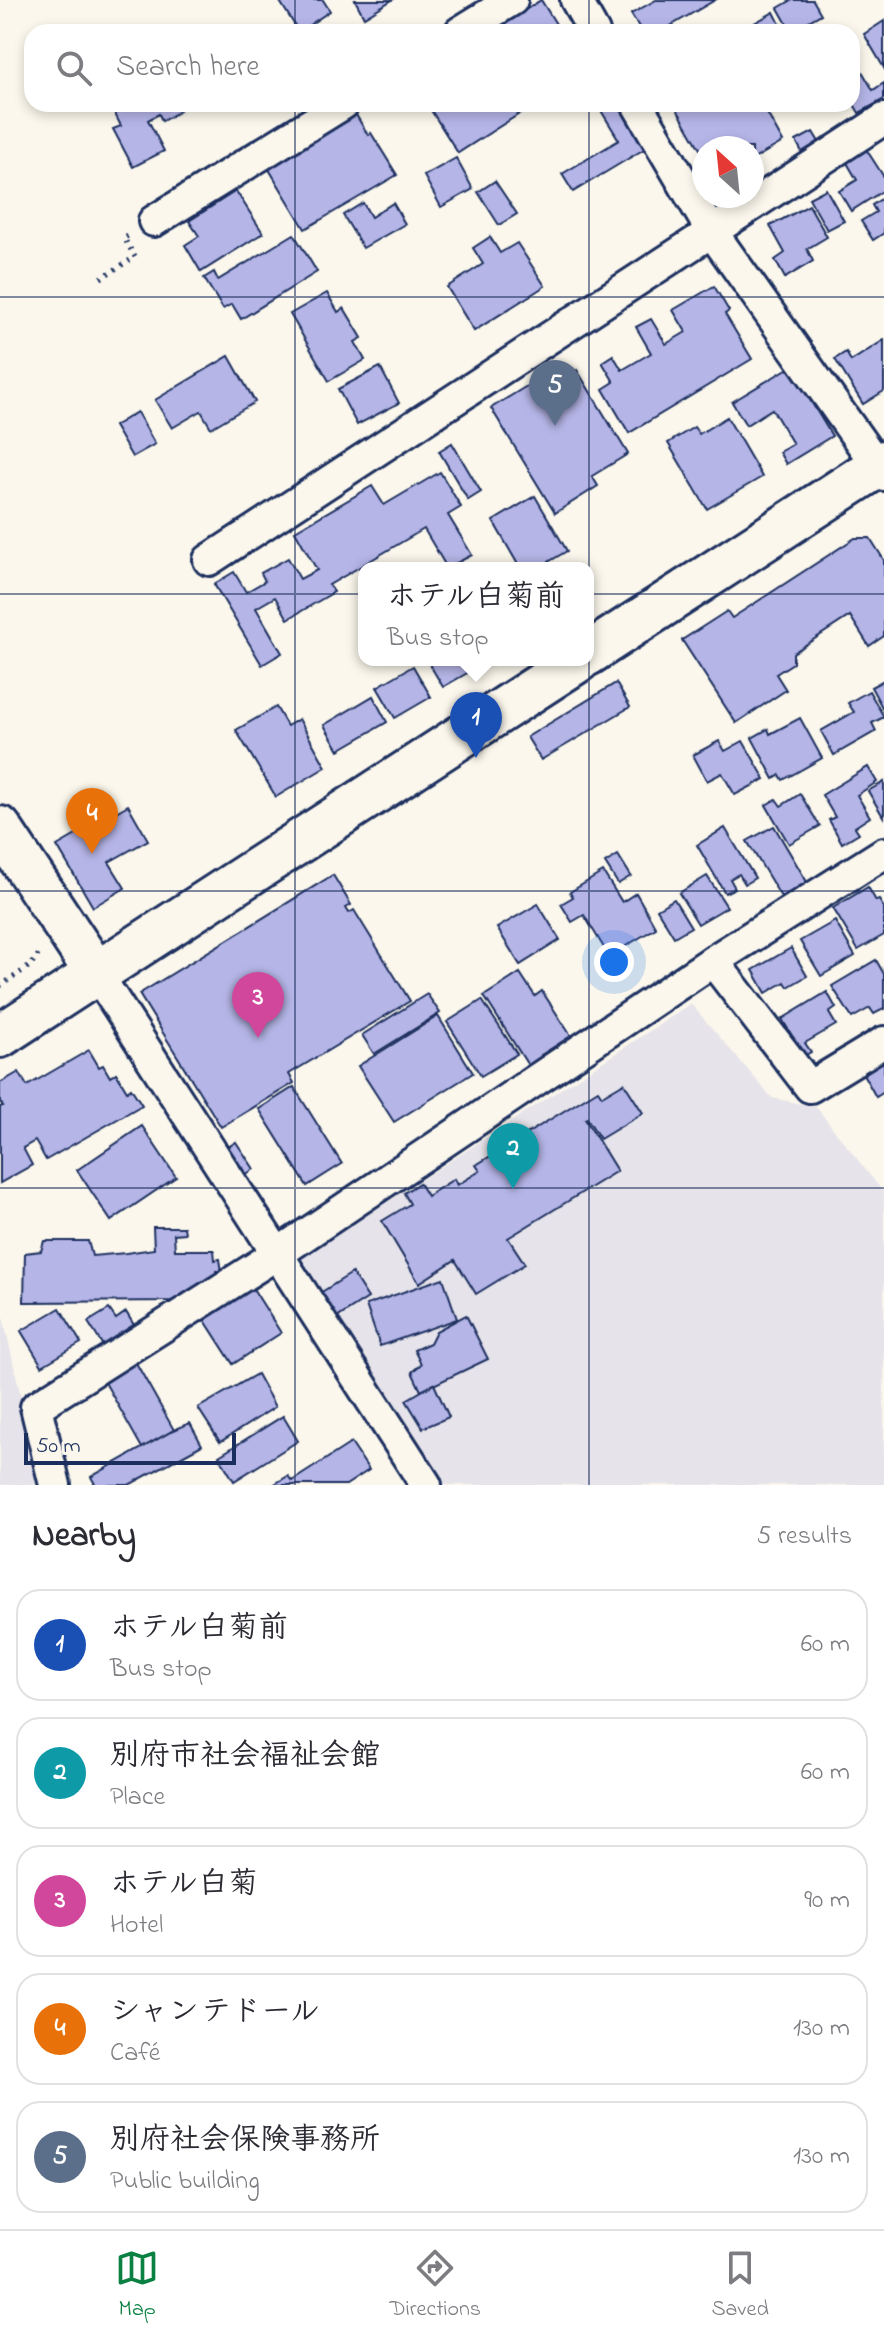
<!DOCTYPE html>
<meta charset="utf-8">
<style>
:root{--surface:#fff;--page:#f7f7f7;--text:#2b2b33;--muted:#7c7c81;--line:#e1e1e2;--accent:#0b8043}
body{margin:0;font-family:"Indie Flower","Klee One",sans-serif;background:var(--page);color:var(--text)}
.compass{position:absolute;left:692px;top:136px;width:72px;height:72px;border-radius:50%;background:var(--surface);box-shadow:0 4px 12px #0003;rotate:333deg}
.scale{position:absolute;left:24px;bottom:20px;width:212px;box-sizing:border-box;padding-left:8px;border:4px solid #1b2f5e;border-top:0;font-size:22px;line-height:28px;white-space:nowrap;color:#1b2f5e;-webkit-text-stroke:6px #fbf7ec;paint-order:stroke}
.you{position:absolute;left:614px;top:962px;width:28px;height:28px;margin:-20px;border:6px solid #fff;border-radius:50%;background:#1a73e8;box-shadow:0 0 0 12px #1a73e833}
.badge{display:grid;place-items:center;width:52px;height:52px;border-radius:50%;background:var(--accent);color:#fff;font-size:26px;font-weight:700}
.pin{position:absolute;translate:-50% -66px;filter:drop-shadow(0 2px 4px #0008)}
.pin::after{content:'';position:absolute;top:42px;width:28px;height:24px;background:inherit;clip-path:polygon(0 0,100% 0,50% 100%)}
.popup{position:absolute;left:358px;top:562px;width:236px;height:104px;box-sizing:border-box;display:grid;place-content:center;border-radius:16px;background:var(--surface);filter:drop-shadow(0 2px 6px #0005);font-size:26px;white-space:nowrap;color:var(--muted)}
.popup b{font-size:30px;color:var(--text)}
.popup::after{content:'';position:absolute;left:50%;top:100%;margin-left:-16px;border:16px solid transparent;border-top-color:var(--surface)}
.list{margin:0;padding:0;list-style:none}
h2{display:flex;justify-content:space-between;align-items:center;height:104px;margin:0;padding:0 32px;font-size:34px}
h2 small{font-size:26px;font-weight:400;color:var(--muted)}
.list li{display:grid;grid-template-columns:52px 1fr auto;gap:24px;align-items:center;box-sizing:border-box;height:112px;margin:0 16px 16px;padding:0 16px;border:2px solid var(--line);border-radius:24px}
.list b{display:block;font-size:30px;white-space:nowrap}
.list p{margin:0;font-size:26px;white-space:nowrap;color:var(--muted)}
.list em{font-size:26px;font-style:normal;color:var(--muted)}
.icon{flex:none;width:44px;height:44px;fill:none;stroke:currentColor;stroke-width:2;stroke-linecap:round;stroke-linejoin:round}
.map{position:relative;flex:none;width:884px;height:1485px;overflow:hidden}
.search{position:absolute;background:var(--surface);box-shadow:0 4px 12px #0003;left:24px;right:24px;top:24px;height:88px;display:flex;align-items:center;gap:20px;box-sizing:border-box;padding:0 28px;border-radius:24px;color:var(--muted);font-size:30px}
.sheet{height:744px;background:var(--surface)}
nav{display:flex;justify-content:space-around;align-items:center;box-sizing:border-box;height:112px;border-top:2px solid var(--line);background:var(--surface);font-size:22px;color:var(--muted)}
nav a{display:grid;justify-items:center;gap:4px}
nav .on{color:var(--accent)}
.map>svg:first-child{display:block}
.built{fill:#e6e3ea}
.building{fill:#b5b5e7;stroke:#1b2f5e;stroke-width:2}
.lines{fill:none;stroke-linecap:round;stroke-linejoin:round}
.street-casing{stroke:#1b2f5e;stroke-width:36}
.secondary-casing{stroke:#1b2f5e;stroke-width:48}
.path{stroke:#1b2f5e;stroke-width:5;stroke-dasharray:2 6;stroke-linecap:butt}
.street{stroke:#fbf7ec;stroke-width:30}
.secondary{stroke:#fbf7ec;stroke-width:42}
.grid{fill:none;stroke:#1b2f5e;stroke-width:2;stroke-opacity:0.55}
</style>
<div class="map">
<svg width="884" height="1485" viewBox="0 0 884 1485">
<rect width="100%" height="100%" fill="#fbf7ec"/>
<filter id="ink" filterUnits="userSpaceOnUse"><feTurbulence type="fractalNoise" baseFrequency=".0125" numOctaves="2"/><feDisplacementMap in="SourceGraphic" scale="16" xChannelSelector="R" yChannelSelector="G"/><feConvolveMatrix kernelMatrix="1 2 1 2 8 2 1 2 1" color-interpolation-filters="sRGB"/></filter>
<g filter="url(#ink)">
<!-- built -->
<g class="built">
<path d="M 691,1004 L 772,1098 L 816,1107 L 884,1193 L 884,1485 L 441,1485 L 301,1271 L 303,1257 Z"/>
<path d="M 0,1304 L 41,1485 L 0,1485 Z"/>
</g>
<!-- building -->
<g class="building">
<path d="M 279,0 L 323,0 L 330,11 L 299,32 Z"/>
<path d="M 355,0 L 392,0 L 364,17 Z"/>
<path d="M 541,0 L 561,32 L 511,32 L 505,23 Z"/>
<path d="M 656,0 L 715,0 L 660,32 L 642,32 L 631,14 Z"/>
<path d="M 792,0 L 813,0 L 821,14 L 791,31 L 778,8 Z"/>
<path d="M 774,12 L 784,32 L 738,32 Z"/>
<path d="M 884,21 L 884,68 L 864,34 Z"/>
<path d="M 852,54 L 873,90 L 884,83 L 884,99 L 859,113 L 852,101 Z"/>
<path d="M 110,104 L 176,104 L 180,111 L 162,121 L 159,114 L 148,120 L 164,151 L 133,167 L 113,129 L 121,126 Z"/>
<path d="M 434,104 L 535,104 L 458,153 L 429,107 Z"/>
<path d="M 597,104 L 619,104 L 646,148 L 573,192 L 562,174 L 619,140 Z"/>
<path d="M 674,104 L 762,104 L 783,142 L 752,160 L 752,148 L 704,148 L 704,156 Z"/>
<path d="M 352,108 L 368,135 L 371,133 L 397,175 L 305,229 L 264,161 Z"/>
<path d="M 813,132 L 819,142 L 802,152 L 796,141 Z"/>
<path d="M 866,149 L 884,177 L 884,190 L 851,211 L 839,191 L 857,180 L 846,161 Z"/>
<path d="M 456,158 L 473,189 L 441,207 L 424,176 Z"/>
<path d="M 495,181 L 517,214 L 499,225 L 478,192 Z"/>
<path d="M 826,189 L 844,221 L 827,230 L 809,198 Z"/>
<path d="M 236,191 L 263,233 L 201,272 L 185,245 L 199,236 L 189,221 Z"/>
<path d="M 884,197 L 884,233 L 873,240 L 861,221 L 876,212 L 872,205 Z"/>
<path d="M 363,203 L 371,217 L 393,203 L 405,224 L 363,248 L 343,215 Z"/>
<path d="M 809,205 L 827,237 L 807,249 L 813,261 L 785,278 L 775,260 L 785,253 L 770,226 Z"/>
<path d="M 294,234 L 317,272 L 241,319 L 232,304 L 223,309 L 204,278 L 214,272 L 218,280 Z"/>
<path d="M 490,237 L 500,253 L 517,243 L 545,286 L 474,331 L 447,287 L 483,264 L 473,248 Z"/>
<path d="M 714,286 L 729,311 L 725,314 L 752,359 L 629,433 L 603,389 L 614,382 L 602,362 L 613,355 L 622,370 L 651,353 L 636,327 L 651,319 L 666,344 L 686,332 L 673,310 Z"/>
<path d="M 327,293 L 338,312 L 344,308 L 362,338 L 355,342 L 365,360 L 329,381 L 290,314 Z"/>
<path d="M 884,340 L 884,391 L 863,404 L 835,359 L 846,352 L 851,361 Z"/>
<path d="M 229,356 L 255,402 L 211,428 L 201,411 L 172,428 L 155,400 Z"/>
<path d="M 380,367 L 399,403 L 357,425 L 338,389 Z"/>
<path d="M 790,367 L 832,436 L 786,464 L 779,452 L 793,444 L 772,409 L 746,425 L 732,402 Z"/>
<path d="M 577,370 L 628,454 L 592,476 L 598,486 L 555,513 L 491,408 L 530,384 L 537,395 Z"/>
<path d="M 137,412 L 155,444 L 132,457 L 114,426 Z"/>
<path d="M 727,417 L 762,477 L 707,509 L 668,443 L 694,427 L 699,434 Z"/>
<path d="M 452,443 L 481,492 L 468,500 L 439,451 Z"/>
<path d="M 440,472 L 461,507 L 448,515 L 472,555 L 447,568 L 424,529 L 329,585 L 334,592 L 288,619 L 275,597 L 256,608 L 282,653 L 262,665 L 214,584 L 234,572 L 246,592 L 265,581 L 261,573 L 288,558 L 300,579 L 317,570 L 295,531 L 372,486 L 384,505 Z"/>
<path d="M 535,496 L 567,551 L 538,568 L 520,568 L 493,521 Z"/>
<path d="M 855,538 L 870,538 L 884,560 L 884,636 L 869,646 L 850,616 L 793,653 L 793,663 L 776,674 L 786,690 L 736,723 L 682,640 L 727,611 L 732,618 Z"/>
<path d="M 427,660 L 480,660 L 483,664 L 443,687 Z"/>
<path d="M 413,666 L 431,697 L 395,718 L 377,687 Z"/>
<path d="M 884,680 L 884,711 L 871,687 Z"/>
<path d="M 616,683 L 630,707 L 541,760 L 527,737 Z"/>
<path d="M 869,691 L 884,717 L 872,723 L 876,731 L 834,755 L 821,731 L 854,712 L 848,703 Z"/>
<path d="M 373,696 L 387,722 L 339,750 L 324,725 Z"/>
<path d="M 276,707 L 287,726 L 299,719 L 326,767 L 276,797 L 236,730 Z"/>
<path d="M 800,718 L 822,758 L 783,780 L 780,775 L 774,779 L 752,738 L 768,729 L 770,734 Z"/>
<path d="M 719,741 L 725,751 L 743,741 L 765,779 L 735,795 L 722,773 L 707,781 L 693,755 Z"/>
<path d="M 868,767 L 877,782 L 857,795 L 870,817 L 855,827 L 859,833 L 842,843 L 829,820 L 835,817 L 822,795 Z"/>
<path d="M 884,782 L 884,818 L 868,791 Z"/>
<path d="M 800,794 L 820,826 L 789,844 L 766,805 L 776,799 L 781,806 Z"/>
<path d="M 128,805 L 148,840 L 109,862 L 125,888 L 93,907 L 57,846 Z"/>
<path d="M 774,826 L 807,882 L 781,897 L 747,841 Z"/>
<path d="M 725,828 L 755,878 L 745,884 L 739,874 L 730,879 L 735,888 L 725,893 L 697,845 Z"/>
<path d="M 618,855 L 631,876 L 618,884 L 605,863 Z"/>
<path d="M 603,872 L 622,902 L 636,893 L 656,928 L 609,956 L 584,915 L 572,922 L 561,904 L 573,897 L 570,892 Z"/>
<path d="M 333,875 L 351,905 L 346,908 L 349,913 L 354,910 L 410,1001 L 289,1074 L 294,1083 L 221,1127 L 139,994 Z"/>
<path d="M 707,876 L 727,907 L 698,924 L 679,893 Z"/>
<path d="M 868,887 L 876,901 L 879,900 L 884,908 L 884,935 L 858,950 L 833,908 Z"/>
<path d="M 674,899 L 691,927 L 674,937 L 657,909 Z"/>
<path d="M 538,904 L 560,940 L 520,965 L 497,928 Z"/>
<path d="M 835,921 L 855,956 L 821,976 L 800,941 Z"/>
<path d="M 791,948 L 807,976 L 788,987 L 785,982 L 766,993 L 753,970 Z"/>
<path d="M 876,960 L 884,974 L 884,1009 L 874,1014 L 870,1008 L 852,1018 L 832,986 Z"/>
<path d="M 520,973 L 535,996 L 542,991 L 571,1036 L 541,1055 L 545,1061 L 531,1070 L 484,996 Z"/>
<path d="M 827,992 L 836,1008 L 829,1013 L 836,1025 L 805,1043 L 811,1052 L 804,1056 L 782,1019 Z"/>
<path d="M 427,994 L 440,1013 L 374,1054 L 362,1035 Z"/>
<path d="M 482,1000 L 517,1054 L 481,1076 L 447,1022 Z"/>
<path d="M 438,1016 L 473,1073 L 394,1122 L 358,1066 Z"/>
<path d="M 89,1050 L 99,1067 L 103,1065 L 110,1077 L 116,1073 L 127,1091 L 131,1088 L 142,1105 L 46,1160 L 35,1141 L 23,1148 L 32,1165 L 0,1183 L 0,1107 L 3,1106 L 0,1102 L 0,1083 L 19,1072 L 27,1086 Z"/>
<path d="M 884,1059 L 884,1092 L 876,1097 L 862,1072 Z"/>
<path d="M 624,1083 L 643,1113 L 600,1139 L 587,1118 L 585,1119 L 617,1171 L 508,1238 L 525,1264 L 476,1294 L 455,1260 L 419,1283 L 382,1221 L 410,1204 L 404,1193 L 419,1183 L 427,1196 L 454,1179 L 457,1185 L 480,1171 L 476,1165 L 598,1090 L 602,1096 Z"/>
<path d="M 294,1087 L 342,1164 L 307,1186 L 259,1109 Z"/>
<path d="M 142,1126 L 176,1177 L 111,1221 L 77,1170 Z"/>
<path d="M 236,1142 L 254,1169 L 233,1183 L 216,1155 Z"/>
<path d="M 153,1227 L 184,1227 L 185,1233 L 174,1234 L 175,1250 L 214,1250 L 215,1260 L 220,1259 L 222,1272 L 216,1271 L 216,1280 L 199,1284 L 198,1290 L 181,1301 L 24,1302 L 25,1253 L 41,1251 L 44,1241 L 88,1241 L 92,1256 L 126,1253 L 154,1249 Z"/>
<path d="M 352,1273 L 368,1298 L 335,1319 L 320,1293 Z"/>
<path d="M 443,1278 L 457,1319 L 380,1346 L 366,1305 Z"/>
<path d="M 252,1287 L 281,1333 L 233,1364 L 204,1319 Z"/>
<path d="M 60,1308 L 81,1343 L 42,1366 L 21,1331 Z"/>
<path d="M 109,1309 L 116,1319 L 126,1312 L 137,1330 L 105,1349 L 88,1322 Z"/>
<path d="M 466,1315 L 488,1359 L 421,1391 L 412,1372 L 421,1364 L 414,1350 L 430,1343 L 436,1331 Z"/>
<path d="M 135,1361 L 174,1430 L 142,1448 L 103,1379 Z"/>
<path d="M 257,1374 L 275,1407 L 220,1442 L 198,1408 Z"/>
<path d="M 434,1384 L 449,1417 L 423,1428 L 406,1400 Z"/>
<path d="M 283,1416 L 298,1441 L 234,1481 L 219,1456 Z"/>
<path d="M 190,1423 L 202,1445 L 129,1485 L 92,1485 L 95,1484 L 91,1477 L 174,1430 Z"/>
<path d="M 351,1443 L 369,1470 L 346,1485 L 273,1485 L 288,1476 L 292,1481 Z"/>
</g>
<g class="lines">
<defs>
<g id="street">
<path d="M 576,0 L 594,32"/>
<path d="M 460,32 L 512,0"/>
<path d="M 637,104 L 712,232 L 884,475"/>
<path d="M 154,221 L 343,104"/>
<path d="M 209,560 L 884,119"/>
<path d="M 713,961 L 810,1087 L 884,1042"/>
<path d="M 97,974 L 426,1485"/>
<path d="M 55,1485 L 36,1407 L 277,1254 L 713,961 L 884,853"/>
</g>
<g id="secondary">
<path d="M 588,654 L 884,462"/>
<path d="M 0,828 L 97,974"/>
<path d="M 0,1036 L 579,660"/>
</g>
</defs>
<!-- street casing -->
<use href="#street" class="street-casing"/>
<!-- secondary casing -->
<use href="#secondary" class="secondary-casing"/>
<!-- path -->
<g class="path">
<path d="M 101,278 L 135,257 L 124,238 L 132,234"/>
<path d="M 0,986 L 30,966 L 41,951"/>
</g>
<!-- street -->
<use href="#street" class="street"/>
<!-- secondary -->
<use href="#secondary" class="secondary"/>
</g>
</g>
<!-- grid -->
<path class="grid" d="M 295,0 L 295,32M 589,0 L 589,32M 295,104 L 295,1485M 589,104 L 589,1485M 0,297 L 884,297M 0,594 L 884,594M 0,891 L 884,891M 0,1188 L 884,1188"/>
</svg>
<svg class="compass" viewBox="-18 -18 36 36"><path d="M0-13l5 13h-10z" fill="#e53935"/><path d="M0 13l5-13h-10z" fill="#7c7c81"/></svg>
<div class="scale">50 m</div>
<div class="you"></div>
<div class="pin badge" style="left:476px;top:758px;background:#1a4fb4">1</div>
<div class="popup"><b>ホテル白菊前</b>Bus stop</div>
<div class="pin badge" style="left:513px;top:1189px;background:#0f9aa8">2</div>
<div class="pin badge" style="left:258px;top:1038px;background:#d1479c">3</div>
<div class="pin badge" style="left:92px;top:854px;background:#e8710a">4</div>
<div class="pin badge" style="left:555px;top:426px;background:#5c6f8a">5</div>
<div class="search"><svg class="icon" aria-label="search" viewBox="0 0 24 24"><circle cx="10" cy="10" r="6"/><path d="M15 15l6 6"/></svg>Search here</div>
</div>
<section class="sheet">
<h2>Nearby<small>5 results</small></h2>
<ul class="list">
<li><span class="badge" style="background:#1a4fb4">1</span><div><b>ホテル白菊前</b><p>Bus stop</p></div><em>60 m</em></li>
<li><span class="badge" style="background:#0f9aa8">2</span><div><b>別府市社会福祉会館</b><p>Place</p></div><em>60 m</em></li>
<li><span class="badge" style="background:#d1479c">3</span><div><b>ホテル白菊</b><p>Hotel</p></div><em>90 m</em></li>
<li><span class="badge" style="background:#e8710a">4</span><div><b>シャンテドール</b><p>Café</p></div><em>130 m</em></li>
<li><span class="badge" style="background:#5c6f8a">5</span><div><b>別府社会保険事務所</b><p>Public building</p></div><em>130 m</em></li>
</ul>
</section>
<nav>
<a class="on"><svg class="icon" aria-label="map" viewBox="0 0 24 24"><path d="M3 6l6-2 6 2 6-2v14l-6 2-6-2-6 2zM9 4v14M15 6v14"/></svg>Map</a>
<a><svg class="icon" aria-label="directions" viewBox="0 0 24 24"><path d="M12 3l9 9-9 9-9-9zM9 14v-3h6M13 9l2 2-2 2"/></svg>Directions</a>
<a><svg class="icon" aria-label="saved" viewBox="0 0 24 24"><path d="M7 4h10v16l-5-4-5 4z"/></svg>Saved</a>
</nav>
